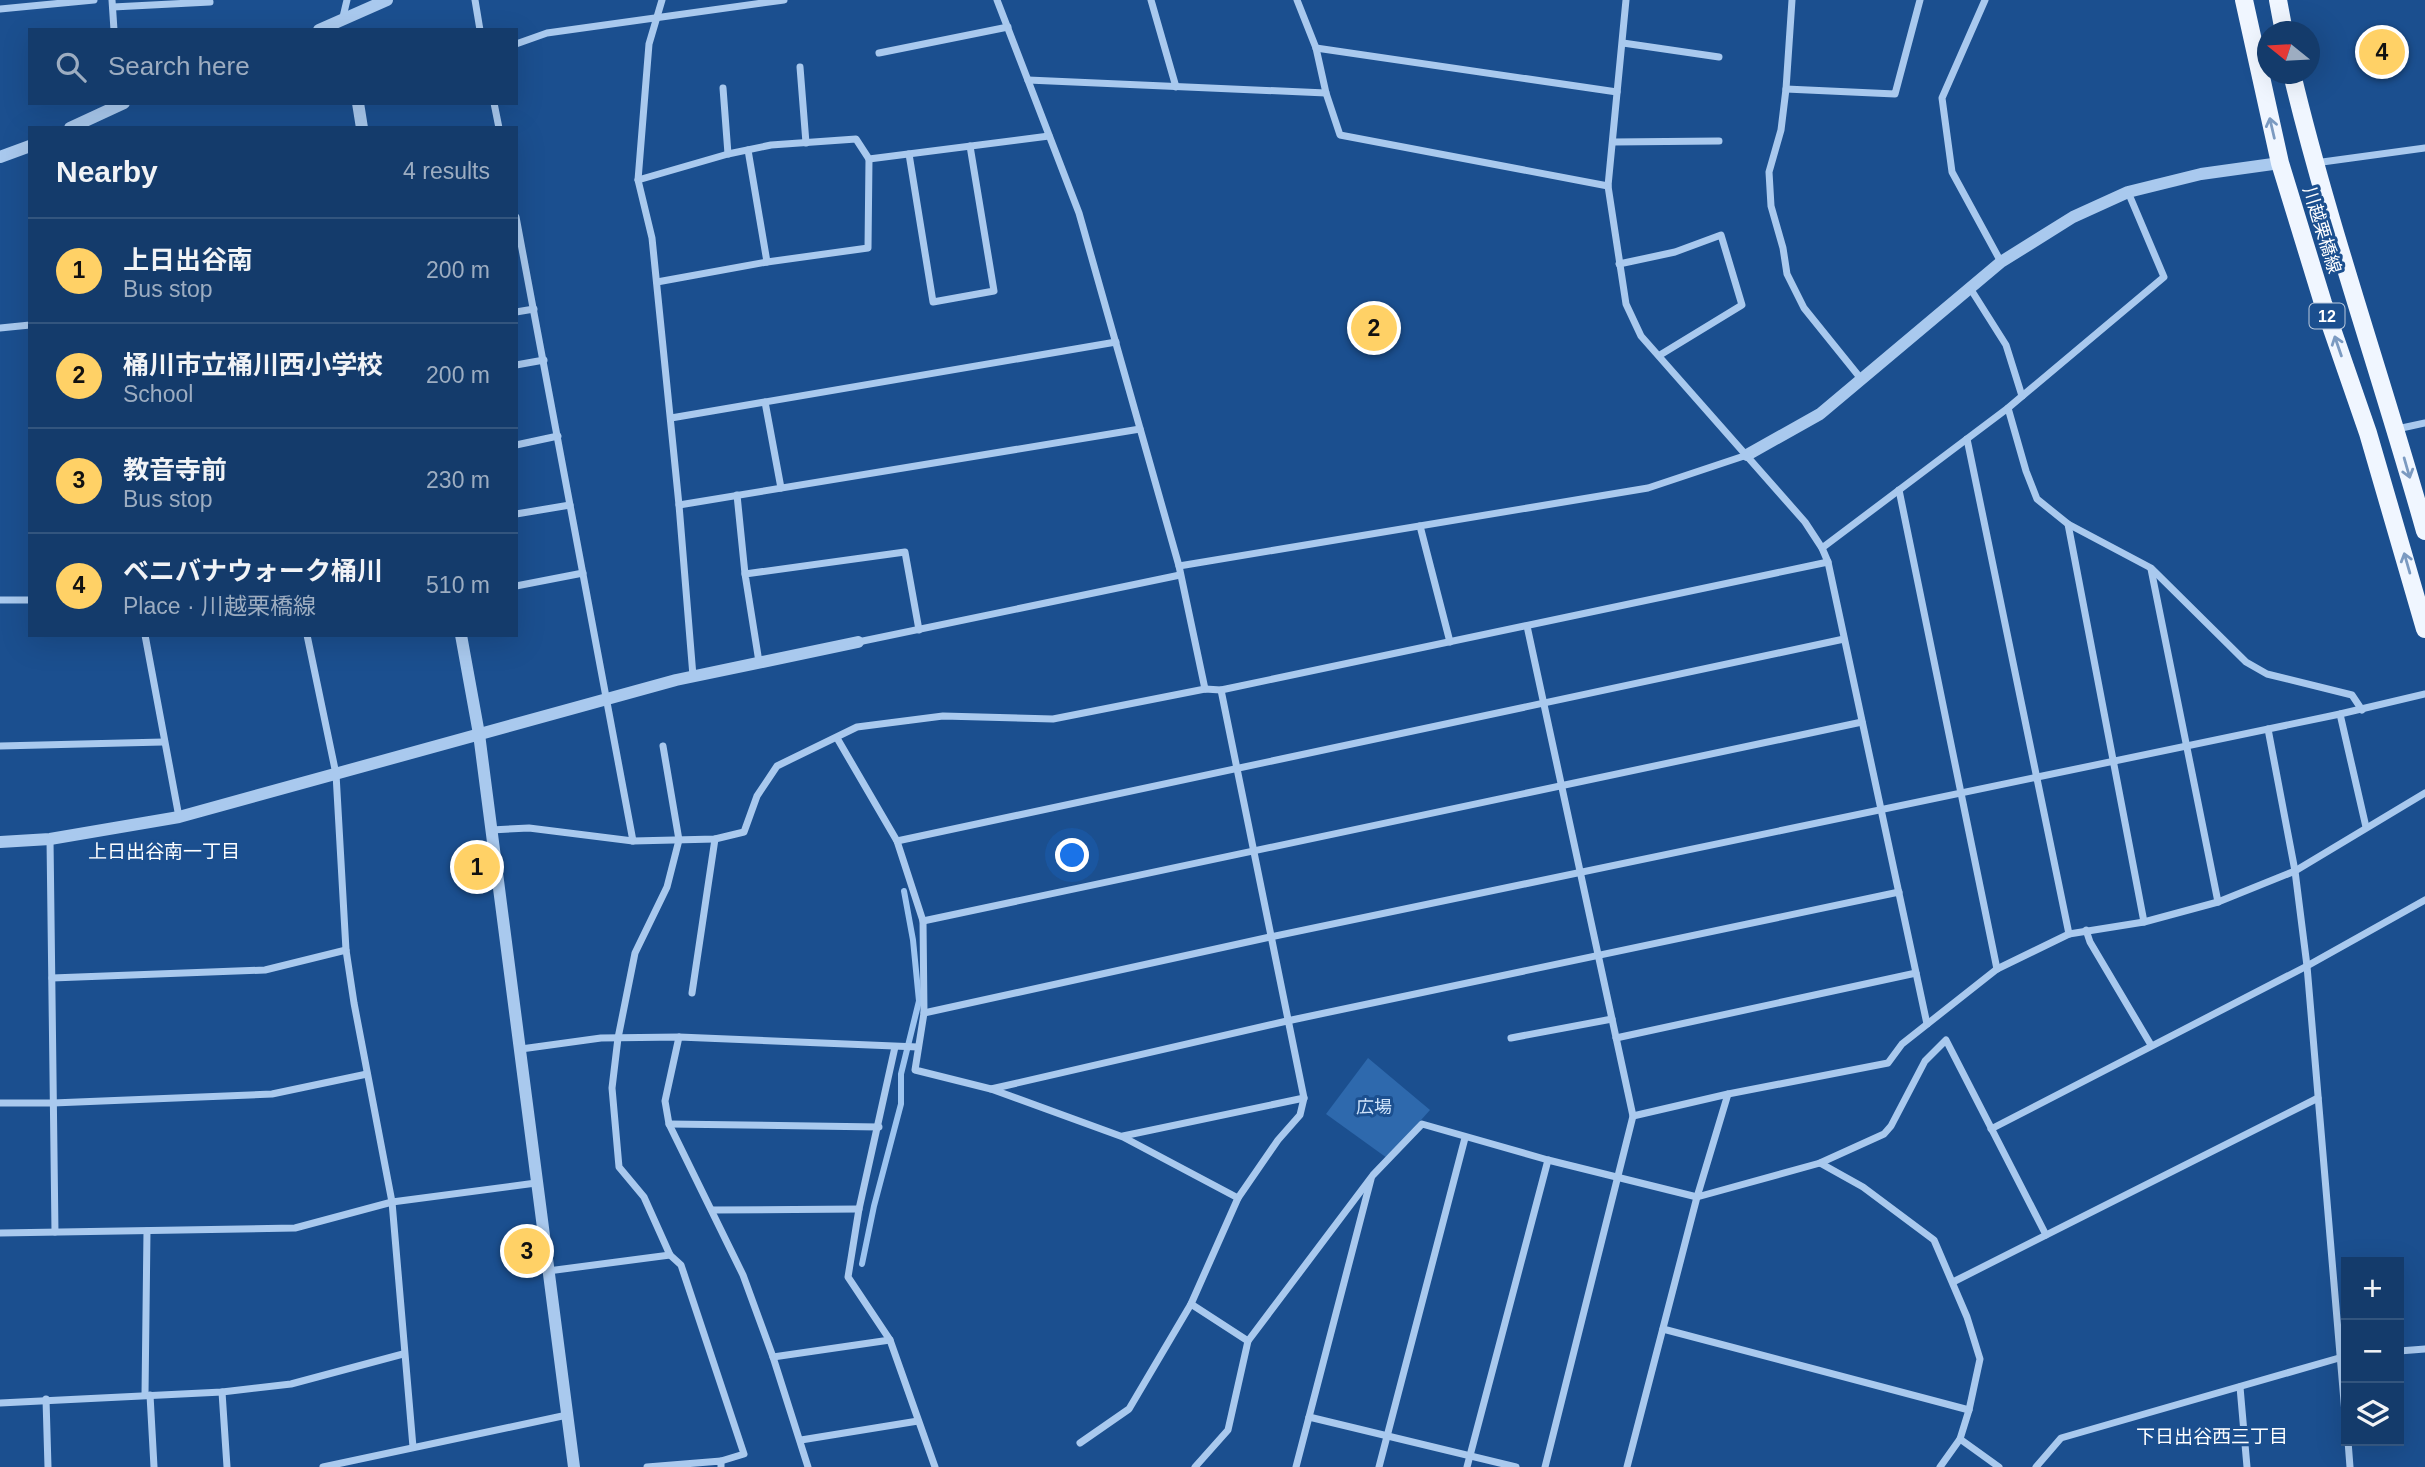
<!DOCTYPE html>
<meta charset="utf-8">
<style>
:root{--surface:#143b6b;--page:#1d4271;--text:#f1f3f6;--muted:#9dadc1;--line:#33557e;--accent:#ffd166}
body{margin:0;font-family:Arial,"Noto Sans JP",sans-serif;background:var(--page);color:var(--text)}
.controls{position:absolute;right:21px;bottom:21px;display:grid;overflow:hidden;border-radius:0px;box-shadow:0 7px 28px #0002}
.controls button{width:63px;height:63px;display:grid;place-items:center;padding:0;border:0;border-bottom:2px solid var(--line);background:var(--surface);color:var(--text);font:35px sans-serif}
.compass{position:absolute;left:2257px;top:21px;width:63px;height:63px;border-radius:50%;background:var(--surface);box-shadow:0 7px 28px #0002;rotate:288deg}
.you{position:absolute;left:1073px;top:856px;width:24px;height:24px;margin:-18px;border:5px solid #fff;border-radius:50%;background:#1a73e8;box-shadow:0 0 0 10px #1a73e833}
.badge{display:grid;place-items:center;width:46px;height:46px;border-radius:50%;background:var(--accent);color:#111;font-size:23px;font-weight:700}
.pin{position:absolute;translate:-50% -50%;border:4px solid #fff;box-shadow:0 2px 7px #0006}
.list{margin:0;padding:0;list-style:none}
h2{display:flex;justify-content:space-between;align-items:center;height:91px;margin:0;padding:0 28px;font-size:30px}
h2 small{font-size:23px;font-weight:400;color:var(--muted)}
.list li{display:grid;grid-template-columns:46px 1fr auto;gap:21px;align-items:center;box-sizing:border-box;height:105px;padding:0 28px;border-top:2px solid var(--line)}
.list b{display:block;font-size:26px;white-space:nowrap}
.list p{margin:0;font-size:23px;white-space:nowrap;color:var(--muted)}
.list em{font-size:23px;font-style:normal;color:var(--muted)}
.icon{flex:none;width:38px;height:38px;fill:none;stroke:currentColor;stroke-width:2;stroke-linecap:round;stroke-linejoin:round}
.map{position:relative;flex:none;width:2425px;height:1467px;overflow:hidden}
.search{position:absolute;background:var(--surface);box-shadow:0 7px 28px #0002;left:28px;top:28px;width:490px;height:77px;display:flex;align-items:center;gap:18px;box-sizing:border-box;padding:0 24px;border-radius:0px;color:var(--muted);font-size:26px}
.panel{position:absolute;background:var(--surface);box-shadow:0 7px 28px #0002;left:28px;top:126px;width:490px;height:511px;border-radius:0px}
.map>svg:first-child{display:block}
.park{fill:#2e69ad}
.lines{fill:none;stroke-linecap:round;stroke-linejoin:round}
.stream{stroke:#9cc4f0;stroke-width:6}
.minor{stroke:#a9c9ee;stroke-width:7}
.tertiary{stroke:#a9c9ee;stroke-width:12}
.primary{stroke:#f0f6ff;stroke-width:18}
.oneway{stroke:#7b9ac1}
.labels{text-anchor:middle;stroke-width:6;stroke-linejoin:round;paint-order:stroke}
.shield{fill:#1b4f8f;stroke:#bbcadd;stroke-width:2}
.shield-label{font-size:16px;font-weight:bold;fill:#fff}
.street-label{font-size:18px;fill:#fff;stroke:#1b4f8f}
.park-label{font-size:18px;fill:#cfe3fa;stroke:#1b4f8f}
.neighbourhood-label{font-size:19px;fill:#fff;stroke:#1b4f8f}
</style>
<div class="map">
<svg width="2425" height="1467" viewBox="0 0 2425 1467">
<rect width="100%" height="100%" fill="#1b4f8f"/>
<!-- park -->
<path class="park" d="M 1368,1058 L 1430,1110 L 1387,1158 L 1326,1114 Z"/>
<g class="lines">
<!-- stream -->
<path class="stream" d="M 862,1264 L 874,1206 L 901,1104 L 901,1074 L 919,1001 L 913,940 L 904,891"/>
<!-- minor -->
<g class="minor">
<path d="M 112,0 L 114,30"/>
<path d="M 475,0 L 480,30"/>
<path d="M 662,0 L 649,44 L 638,180 L 652,238 L 679,505 L 693,676"/>
<path d="M 997,0 L 1079,213 L 1179,566 L 1205,689"/>
<path d="M 1151,0 L 1176,87"/>
<path d="M 1297,0 L 1316,48 L 1326,93 L 1340,135 L 1608,186"/>
<path d="M 1626,0 L 1608,186 L 1626,304 L 1641,336 L 1805,522 L 1822,548 L 1828,562 L 1927,1024"/>
<path d="M 1792,0 L 1786,89 L 1781,130 L 1769,172 L 1771,206 L 1783,248 L 1787,274 L 1804,308 L 1862,380"/>
<path d="M 1985,0 L 1942,98 L 1952,172 L 2001,262"/>
<path d="M 113,7 L 210,2"/>
<path d="M 0,9 L 94,0"/>
<path d="M 342,21 L 347,0"/>
<path d="M 1623,43 L 1719,57"/>
<path d="M 516,44 L 547,33 L 784,0"/>
<path d="M 1316,48 L 1617,92"/>
<path d="M 879,53 L 1008,27"/>
<path d="M 800,67 L 806,143"/>
<path d="M 1028,80 L 1326,93"/>
<path d="M 723,88 L 728,154"/>
<path d="M 1786,89 L 1895,94 L 1920,0"/>
<path d="M 494,103 L 499,128"/>
<path d="M 1613,142 L 1719,141"/>
<path d="M 748,150 L 767,262"/>
<path d="M 909,154 L 933,302 L 994,291 L 970,146"/>
<path d="M 2315,163 L 2425,148"/>
<path d="M 638,180 L 728,154 L 771,145 L 856,139 L 869,159 L 1049,136"/>
<path d="M 516,217 L 633,841"/>
<path d="M 1619,264 L 1675,252 L 1721,235 L 1742,305 L 1660,355"/>
<path d="M 657,282 L 767,262 L 868,248 L 869,159"/>
<path d="M 1970,288 L 2006,345 L 2022,396"/>
<path d="M 516,312 L 534,309"/>
<path d="M 0,328 L 30,325"/>
<path d="M 516,365 L 544,360"/>
<path d="M 765,402 L 781,488"/>
<path d="M 2008,408 L 2026,471 L 2037,499 L 2068,524 L 2144,922"/>
<path d="M 671,418 L 1116,342"/>
<path d="M 2397,429 L 2425,423"/>
<path d="M 1967,439 L 2069,934"/>
<path d="M 516,445 L 558,436"/>
<path d="M 1899,490 L 1997,969"/>
<path d="M 737,495 L 745,574"/>
<path d="M 679,505 L 1140,429"/>
<path d="M 516,514 L 570,505"/>
<path d="M 2068,524 L 2151,568 L 2246,662 L 2267,674 L 2352,695 L 2362,710"/>
<path d="M 1420,526 L 1450,642"/>
<path d="M 1822,548 L 2008,408 L 2164,277 L 2128,192"/>
<path d="M 1179,566 L 1648,488 L 1747,455"/>
<path d="M 2151,569 L 2218,902"/>
<path d="M 516,586 L 583,573"/>
<path d="M 0,600 L 30,600"/>
<path d="M 1527,626 L 1633,1116 L 1545,1467"/>
<path d="M 145,635 L 179,817"/>
<path d="M 307,635 L 336,774 L 346,950 L 354,1003 L 392,1202 L 413,1447"/>
<path d="M 858,642 L 1180,575"/>
<path d="M 759,662 L 745,574 L 905,552 L 919,630"/>
<path d="M 2340,714 L 2366,827"/>
<path d="M 2268,729 L 2295,871 L 2307,966 L 2346,1425"/>
<path d="M 837,738 L 897,841 L 923,921 L 924,1013 L 915,1070 L 991,1089 L 1123,1137 L 1238,1198"/>
<path d="M 0,746 L 163,742"/>
<path d="M 663,746 L 679,840 L 667,887 L 635,953 L 618,1038 L 612,1088 L 619,1167 L 644,1197 L 670,1255 L 681,1265 L 744,1454 L 721,1461"/>
<path d="M 491,830 L 529,828 L 633,841 L 715,839 L 744,832 L 757,796 L 777,766 L 857,727 L 943,716 L 1053,719 L 1205,689 L 1221,690 L 1828,562"/>
<path d="M 50,839 L 55,1232"/>
<path d="M 897,841 L 1844,639"/>
<path d="M 923,921 L 1862,722"/>
<path d="M 2086,930 L 2090,942 L 2151,1045"/>
<path d="M 52,978 L 265,970 L 346,950"/>
<path d="M 692,993 L 715,839"/>
<path d="M 924,1013 L 1270,937 L 2340,714 L 2425,694"/>
<path d="M 679,1037 L 665,1101 L 669,1124 L 743,1275 L 773,1357 L 808,1467"/>
<path d="M 1511,1038 L 1612,1019"/>
<path d="M 1616,1038 L 1916,973"/>
<path d="M 895,1047 L 859,1209 L 848,1277 L 890,1340 L 935,1467"/>
<path d="M 521,1049 L 601,1038 L 679,1037 L 918,1047"/>
<path d="M 991,1089 L 1287,1021 L 1899,892"/>
<path d="M 0,1103 L 53,1103 L 272,1094 L 367,1074"/>
<path d="M 1633,1116 L 1728,1094 L 1888,1063 L 1902,1044 L 1997,969 L 2069,934 L 2144,922 L 2218,902 L 2295,871 L 2425,793"/>
<path d="M 669,1124 L 879,1127"/>
<path d="M 1991,1129 L 2307,966 L 2425,900"/>
<path d="M 1123,1136 L 1304,1098 L 1221,690"/>
<path d="M 1820,1163 L 1884,1134 L 1891,1126 L 1925,1061 L 1946,1040 L 2046,1235"/>
<path d="M 712,1210 L 859,1209"/>
<path d="M 0,1233 L 295,1228 L 392,1202 L 536,1183"/>
<path d="M 548,1271 L 670,1255"/>
<path d="M 1953,1282 L 2318,1098"/>
<path d="M 1191,1304 L 1248,1341"/>
<path d="M 1663,1329 L 1969,1410"/>
<path d="M 2399,1351 L 2425,1349"/>
<path d="M 773,1357 L 890,1340"/>
<path d="M 2240,1387 L 2247,1467"/>
<path d="M 222,1392 L 227,1467"/>
<path d="M 145,1395 L 147,1231"/>
<path d="M 150,1395 L 154,1467"/>
<path d="M 46,1399 L 48,1467"/>
<path d="M 0,1403 L 222,1392 L 291,1384 L 403,1354"/>
<path d="M 1309,1417 L 1516,1467"/>
<path d="M 1960,1439 L 1999,1467"/>
<path d="M 801,1440 L 918,1421"/>
<path d="M 2348,1441 L 2350,1467"/>
<path d="M 1080,1443 L 1129,1409 L 1191,1304 L 1238,1198 L 1278,1140 L 1300,1115 L 1304,1098"/>
<path d="M 323,1467 L 567,1415"/>
<path d="M 647,1467 L 721,1461 L 721,1467"/>
<path d="M 1195,1467 L 1228,1430 L 1248,1341 L 1373,1175 L 1422,1124 L 1548,1160 L 1697,1197 L 1820,1163 L 1863,1187 L 1934,1240 L 1967,1317 L 1980,1359 L 1969,1410 L 1960,1439 L 1940,1467"/>
<path d="M 1296,1467 L 1371,1179"/>
<path d="M 1379,1467 L 1465,1138"/>
<path d="M 1467,1467 L 1548,1160"/>
<path d="M 1627,1467 L 1697,1197 L 1728,1094"/>
<path d="M 2036,1467 L 2061,1438 L 2346,1356"/>
</g>
<!-- tertiary -->
<g class="tertiary">
<path d="M 319,30 L 387,0"/>
<path d="M 358,103 L 362,128"/>
<path d="M 70,128 L 124,103"/>
<path d="M 0,157 L 30,146"/>
<path d="M 1747,455 L 1820,414 L 2001,262 L 2073,217 L 2128,192 L 2201,174 L 2280,163"/>
<path d="M 461,635 L 479,734 L 574,1467"/>
<path d="M 0,842 L 50,839 L 179,817 L 676,680 L 858,642"/>
</g>
<!-- primary -->
<g class="primary">
<path d="M 2244,0 L 2280,163 L 2323,303 L 2368,433 L 2425,629"/>
<path d="M 2278,0 L 2284,32"/>
<path d="M 2292,74 C 2329,228 2382,378 2425,531"/>
</g>
</g>
<!-- one-way arrows -->
<defs><path id="oneway-shaft" d="M-6 0H5M1.5-3L5.5 0L1.5 3" fill="none" stroke-width="1.6" stroke-linecap="round" stroke-linejoin="round" transform="scale(1.75)"/></defs>
<g class="oneway">
<use href="#oneway-shaft" transform="translate(2272 128) rotate(-103)"/>
<use href="#oneway-shaft" transform="translate(2338 346) rotate(-109)"/>
<use href="#oneway-shaft" transform="translate(2407 468) rotate(74)"/>
<use href="#oneway-shaft" transform="translate(2407 563) rotate(-106)"/>
</g>
<g class="labels">
<!-- shield labels -->
<rect class="shield" x="2309.5" y="303.5" width="35" height="25" rx="5"/>
<g class="shield-label">
<text x="2327" y="322">12</text>
</g>
<!-- street labels -->
<g class="street-label">
<text transform="translate(2322 230) rotate(73)" y="6">川越栗橋線</text>
</g>
<!-- park labels -->
<g class="park-label">
<text x="1374" y="1113">広場</text>
</g>
<!-- neighbourhood labels -->
<g class="neighbourhood-label">
<text x="164" y="858">上日出谷南一丁目</text>
<text x="2212" y="1443">下日出谷西三丁目</text>
</g>
</g>
</svg>
<div class="controls">
<button>+</button>
<button>−</button>
<button><svg class="icon" aria-label="layers" viewBox="0 0 24 24"><path d="M12 4l9 5-9 5-9-5zM3 14l9 5 9-5"/></svg></button>
</div>
<svg class="compass" viewBox="-18 -18 36 36"><path d="M0-13l5 13h-10z" fill="#e53935"/><path d="M0 13l5-13h-10z" fill="#9dadc1"/></svg>
<div class="you"></div>
<div class="pin badge" style="left:477px;top:867px">1</div>
<div class="pin badge" style="left:1374px;top:328px">2</div>
<div class="pin badge" style="left:527px;top:1251px">3</div>
<div class="pin badge" style="left:2382px;top:52px">4</div>
<div class="search"><svg class="icon" aria-label="search" viewBox="0 0 24 24"><circle cx="10" cy="10" r="6"/><path d="M15 15l6 6"/></svg>Search here</div>
<section class="panel">
<h2>Nearby<small>4 results</small></h2>
<ul class="list">
<li><span class="badge">1</span><div><b>上日出谷南</b><p>Bus stop</p></div><em>200 m</em></li>
<li><span class="badge">2</span><div><b>桶川市立桶川西小学校</b><p>School</p></div><em>200 m</em></li>
<li><span class="badge">3</span><div><b>教音寺前</b><p>Bus stop</p></div><em>230 m</em></li>
<li><span class="badge">4</span><div><b>ベニバナウォーク桶川</b><p>Place · 川越栗橋線</p></div><em>510 m</em></li>
</ul>
</section>
</div>
